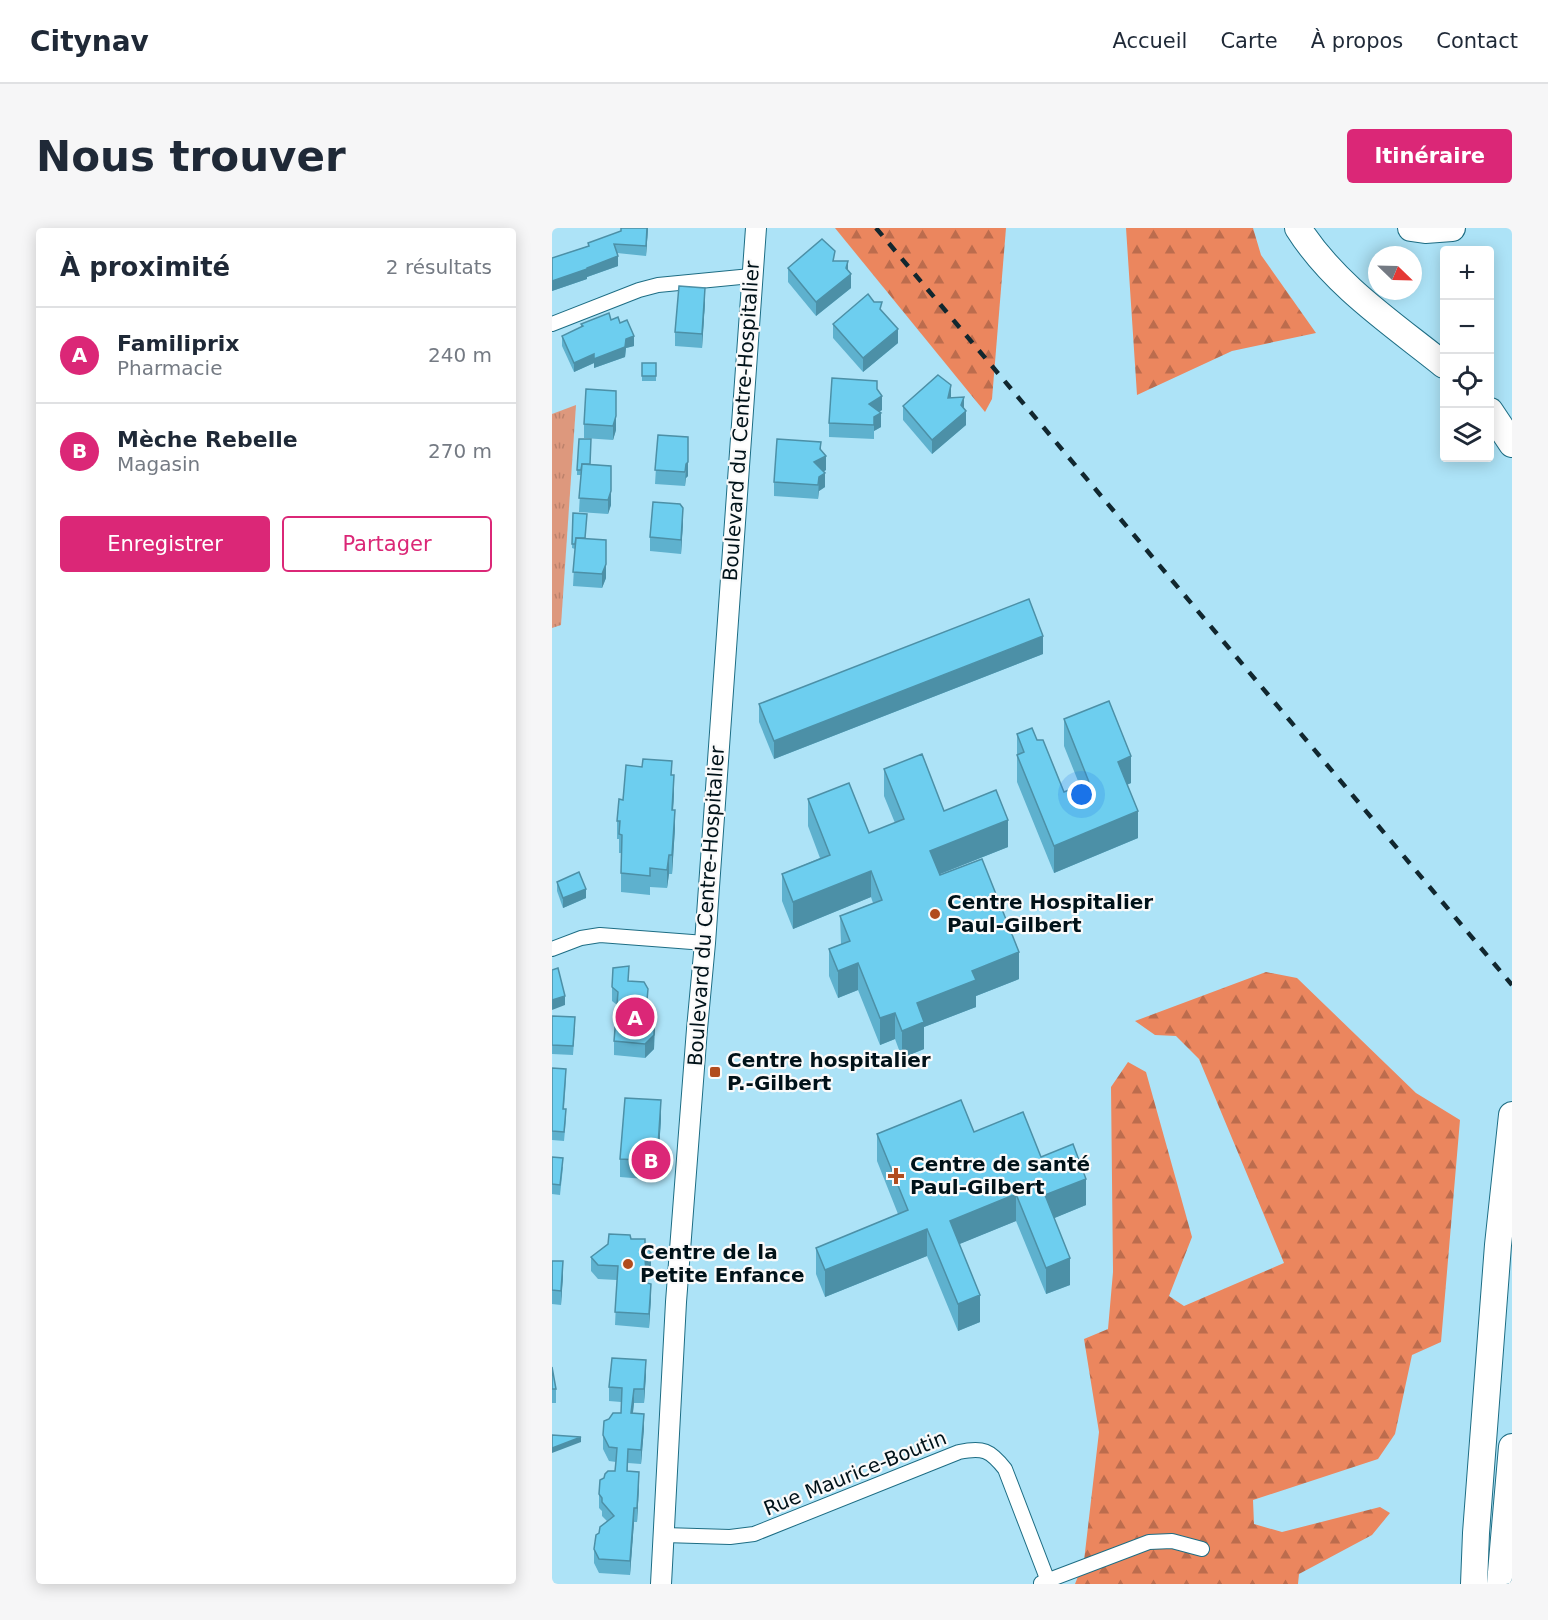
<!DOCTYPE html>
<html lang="fr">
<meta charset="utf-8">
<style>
:root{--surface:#fff;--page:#f6f6f7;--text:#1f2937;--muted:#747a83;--line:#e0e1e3;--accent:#db2777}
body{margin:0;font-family:"DejaVu Sans",sans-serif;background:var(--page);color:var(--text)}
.controls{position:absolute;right:18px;top:18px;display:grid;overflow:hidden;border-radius:6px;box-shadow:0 3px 15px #0003}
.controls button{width:54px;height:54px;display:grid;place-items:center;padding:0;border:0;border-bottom:2px solid var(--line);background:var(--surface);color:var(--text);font:30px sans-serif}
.compass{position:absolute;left:816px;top:18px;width:54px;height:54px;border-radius:50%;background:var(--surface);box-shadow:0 3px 15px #0003;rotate:113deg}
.you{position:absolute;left:530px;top:567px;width:21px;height:21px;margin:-15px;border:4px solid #fff;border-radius:50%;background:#1a73e8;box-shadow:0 0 0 9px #1a73e833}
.badge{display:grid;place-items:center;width:39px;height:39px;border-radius:50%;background:var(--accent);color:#fff;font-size:20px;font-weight:700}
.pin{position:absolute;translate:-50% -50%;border:3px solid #fff;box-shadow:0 2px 6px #0006}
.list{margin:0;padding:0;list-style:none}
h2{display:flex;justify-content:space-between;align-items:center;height:78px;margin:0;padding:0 24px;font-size:26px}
h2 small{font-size:20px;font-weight:400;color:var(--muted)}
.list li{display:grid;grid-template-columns:39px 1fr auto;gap:18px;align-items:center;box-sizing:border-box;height:96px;padding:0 24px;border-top:2px solid var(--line)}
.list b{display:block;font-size:22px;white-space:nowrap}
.list p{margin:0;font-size:20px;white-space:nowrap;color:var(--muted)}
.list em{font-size:20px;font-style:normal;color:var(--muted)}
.actions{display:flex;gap:12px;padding:18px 24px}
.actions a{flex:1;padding:14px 0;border:2px solid var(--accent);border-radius:6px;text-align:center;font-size:21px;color:var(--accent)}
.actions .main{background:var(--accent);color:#fff}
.icon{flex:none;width:33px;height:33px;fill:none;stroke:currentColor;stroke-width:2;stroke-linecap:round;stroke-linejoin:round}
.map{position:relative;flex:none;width:960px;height:1356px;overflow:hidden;border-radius:6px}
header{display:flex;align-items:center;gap:36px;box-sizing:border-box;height:84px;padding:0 30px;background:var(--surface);border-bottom:2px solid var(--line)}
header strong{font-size:28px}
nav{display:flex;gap:33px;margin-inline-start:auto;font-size:21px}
.intro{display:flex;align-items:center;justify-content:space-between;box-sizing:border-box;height:144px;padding:0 36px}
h1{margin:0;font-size:42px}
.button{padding:15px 27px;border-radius:6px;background:var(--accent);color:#fff;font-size:21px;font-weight:700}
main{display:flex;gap:36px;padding:0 36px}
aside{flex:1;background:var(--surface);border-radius:6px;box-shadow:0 3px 15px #0003}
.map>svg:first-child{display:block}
.forest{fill:url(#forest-firs)}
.park{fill:url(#park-tufts)}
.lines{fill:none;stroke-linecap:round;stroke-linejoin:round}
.street-casing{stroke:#1d6d84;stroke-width:16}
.secondary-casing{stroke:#1d6d84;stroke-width:22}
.highway-casing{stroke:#1d6d84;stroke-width:28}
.street{stroke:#fff;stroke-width:14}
.secondary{stroke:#fff;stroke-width:20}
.highway{stroke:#fff;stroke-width:26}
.rail{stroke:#11272f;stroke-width:4.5;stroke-dasharray:10 10;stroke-linecap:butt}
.wall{fill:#5eb1ce}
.shaded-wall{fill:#4c90a7}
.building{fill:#6dceef;stroke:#4c90a7;stroke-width:1.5}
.poi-dot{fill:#b14c1e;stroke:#fafafa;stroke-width:2}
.labels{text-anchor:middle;stroke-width:4.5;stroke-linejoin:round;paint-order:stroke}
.street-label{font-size:20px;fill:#001219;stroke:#fafafa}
.poi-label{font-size:20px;font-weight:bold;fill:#001219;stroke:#fafafa;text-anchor:start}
</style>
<header>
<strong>Citynav</strong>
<nav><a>Accueil</a><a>Carte</a><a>À propos</a><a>Contact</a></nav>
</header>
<div class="intro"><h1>Nous trouver</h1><a class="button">Itinéraire</a></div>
<main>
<aside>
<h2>À proximité<small>2 résultats</small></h2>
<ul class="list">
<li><span class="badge">A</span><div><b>Familiprix</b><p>Pharmacie</p></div><em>240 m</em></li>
<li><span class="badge">B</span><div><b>Mèche Rebelle</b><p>Magasin</p></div><em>270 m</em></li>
</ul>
<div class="actions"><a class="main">Enregistrer</a><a>Partager</a></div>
</aside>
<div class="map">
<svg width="960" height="1356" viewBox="0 0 960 1356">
<defs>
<pattern id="forest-firs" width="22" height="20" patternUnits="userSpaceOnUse" patternTransform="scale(1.5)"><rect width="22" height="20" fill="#eb865e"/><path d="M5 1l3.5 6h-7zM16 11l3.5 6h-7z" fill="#bc6c4d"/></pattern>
<pattern id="park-tufts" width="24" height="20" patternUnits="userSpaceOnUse" patternTransform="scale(1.5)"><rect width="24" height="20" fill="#dd987d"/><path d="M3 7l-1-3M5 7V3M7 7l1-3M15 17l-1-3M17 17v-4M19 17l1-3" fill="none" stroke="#bc826b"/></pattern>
</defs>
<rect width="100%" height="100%" fill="#ade3f7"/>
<!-- forest -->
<g class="forest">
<path d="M 283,0 L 454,0 L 440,171 L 433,184 Z"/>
<path d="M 574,0 L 701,0 L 709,27 L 764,105 L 680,123 L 585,167 Z"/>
<path d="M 714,744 L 745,750 L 864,865 L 908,892 L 889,1114 L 860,1127 L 843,1206 L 826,1231 L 701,1272 L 702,1296 L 730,1304 L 828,1279 L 838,1285 L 820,1307 L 747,1346 L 746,1356 L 523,1356 L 532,1333 L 547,1204 L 532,1111 L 556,1101 L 561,1044 L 559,859 L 576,834 L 594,844 L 640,1009 L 617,1068 L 632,1078 L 732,1035 L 647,831 L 624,808 L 603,807 L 583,793 Z"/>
</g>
<!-- park -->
<path class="park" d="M 24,177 L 9,397 L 0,400 L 0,186 Z"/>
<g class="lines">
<defs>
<g id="street">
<path d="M 0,96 L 87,62 L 106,57 L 199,48"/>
<path d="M 0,721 L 29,710 L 48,707 L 153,715"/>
<path d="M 112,1307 L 178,1309 L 202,1306 L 407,1224 C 431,1219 438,1222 453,1241 L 496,1353"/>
<path d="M 489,1355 L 597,1314 L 620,1313 L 650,1321"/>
</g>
<path id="secondary" d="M 109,1356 L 124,1074 L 145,801 L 153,715 L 204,0"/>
<g id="highway">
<path d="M 746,0 C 782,57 841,96 892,137"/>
<path d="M 859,0 L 873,2 L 900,0"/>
<path d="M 938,183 L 960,216"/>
<path d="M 922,1356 L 924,1305 L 946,1017 L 960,887"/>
<path d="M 948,1356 L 960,1219"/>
</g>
</defs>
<!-- street casing -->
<use href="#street" class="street-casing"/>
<!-- secondary casing -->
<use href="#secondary" class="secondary-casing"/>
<!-- highway casing -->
<use href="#highway" class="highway-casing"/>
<!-- street -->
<use href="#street" class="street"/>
<!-- secondary -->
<use href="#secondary" class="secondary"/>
<!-- highway -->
<use href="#highway" class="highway"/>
<!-- rail -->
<path class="rail" d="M 324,0 L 960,757"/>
</g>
<!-- wall -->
<g class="wall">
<path d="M 96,0 L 94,28 L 65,25 L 66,38 L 35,49 L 35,51 L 0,63 L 0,30 L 36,18 L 36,15 Z"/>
<path d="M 283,33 L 299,60 L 264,88 L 236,54 L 236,40 Z"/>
<path d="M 153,74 L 150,120 L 123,118 L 123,104 Z"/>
<path d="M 330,83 L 346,115 L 311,144 L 281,110 L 281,96 Z"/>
<path d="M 59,92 L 68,95 L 82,118 L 74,120 L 73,129 L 42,140 L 42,135 L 22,144 L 10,118 L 10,108 L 29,99 L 29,96 Z"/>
<rect x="90" y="135" width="14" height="18"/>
<path d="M 325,162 L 330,182 L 327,184 L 329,199 L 322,203 L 322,211 L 277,209 L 277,195 Z"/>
<path d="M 64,163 L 64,202 L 61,212 L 32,210 L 32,196 Z"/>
<path d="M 399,170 L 412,180 L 414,197 L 380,226 L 351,192 L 351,178 Z"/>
<path d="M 106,207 L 136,248 L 134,250 L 133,258 L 103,256 Z"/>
<path d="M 269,222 L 274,242 L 271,244 L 273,259 L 267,263 L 266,271 L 222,268 L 222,254 Z"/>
<path d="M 38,236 L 59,238 L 59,277 L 56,286 L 27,284 L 29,247 L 25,247 L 25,242 Z"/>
<path d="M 21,285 L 54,350 L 50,360 L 21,358 L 23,321 L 20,320 Z"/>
<path d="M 131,294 L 129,326 L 98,323 L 98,309 Z"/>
<path d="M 491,426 L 222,531 L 207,494 L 207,476 Z"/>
<path d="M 512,491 L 579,555 L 575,557 L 586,610 L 502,645 L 465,554 L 465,506 L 485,512 L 512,564 L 528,558 L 512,518 Z"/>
<path d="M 332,541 L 392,583 L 456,619 L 388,646 L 467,751 L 424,768 L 424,779 L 372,799 L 372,821 L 350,830 L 343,811 L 328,817 L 306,762 L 286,770 L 277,748 L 277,721 L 289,716 L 288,688 L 321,675 L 319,669 L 241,701 L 230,673 L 230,646 L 268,630 L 256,598 L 256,571 L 317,605 L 343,595 L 332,568 Z"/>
<path d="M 120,547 L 122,565 L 121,582 L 123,600 L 120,646 L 117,646 L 115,660 L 98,659 L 98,667 L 69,664 L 69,625 L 67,625 L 67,611 L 65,611 L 65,593 L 71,572 Z"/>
<path d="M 5,654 L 34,670 L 11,680 L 5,663 Z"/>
<path d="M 77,753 L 96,773 L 103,796 L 102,821 L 93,830 L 62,827 L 62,813 L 65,777 L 60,773 L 60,759 Z"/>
<path d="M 0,788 L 23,799 L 21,827 L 0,826 Z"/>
<path d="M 0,840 L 14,851 L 12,881 L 14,891 L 12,913 L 0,912 Z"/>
<path d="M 109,891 L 105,952 L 68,949 L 68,931 Z"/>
<path d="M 422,904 L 489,929 L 534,977 L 502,990 L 518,1057 L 494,1066 L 464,993 L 407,1016 L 428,1094 L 406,1103 L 375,1028 L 273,1069 L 264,1046 L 264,1020 L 346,986 L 325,933 L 325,906 Z"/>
<path d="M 0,929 L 11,939 L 8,967 L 0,966 Z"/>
<path d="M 79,1011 L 93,1019 L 99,1039 L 94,1043 L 95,1055 L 99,1069 L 97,1100 L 63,1097 L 65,1052 L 46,1051 L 39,1043 L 39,1029 Z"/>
<path d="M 0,1033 L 11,1047 L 9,1077 L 0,1076 Z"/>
<path d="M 0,1139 L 4,1161 L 4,1175 L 0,1175 Z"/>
<path d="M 94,1146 L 92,1175 L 82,1175 L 81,1185 L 92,1200 L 89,1236 L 76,1235 L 76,1243 L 87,1258 L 85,1294 L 82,1294 L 78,1347 L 47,1345 L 42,1335 L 42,1321 L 47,1305 L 55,1293 L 50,1288 L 50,1283 L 47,1280 L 47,1266 L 52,1250 L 63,1243 L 64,1234 L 57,1233 L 51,1221 L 51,1207 L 69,1185 L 69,1174 L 57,1173 L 57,1159 Z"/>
</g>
<!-- shaded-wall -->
<g class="shaded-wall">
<path d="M 95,0 L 96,0 L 94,28 L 94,18 Z"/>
<path d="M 66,28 L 66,38 L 35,49 L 35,51 L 0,63 L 0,53 Z"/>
<path d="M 296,33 L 296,48 L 299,46 L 299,60 L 264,88 L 264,74 L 294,40 Z"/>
<path d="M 153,60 L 153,74 L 150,120 L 150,106 Z"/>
<path d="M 346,101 L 346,115 L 311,144 L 311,130 Z"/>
<path d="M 82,108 L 82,118 L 74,120 L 73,129 L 42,140 L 42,131 L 74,111 Z"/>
<path d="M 42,126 L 42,135 L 22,144 L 22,135 Z"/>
<path d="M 399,157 L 399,171 L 396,170 Z"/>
<path d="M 64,163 L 64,202 L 61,212 L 61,198 Z"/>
<path d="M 330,168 L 330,182 L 317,190 L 317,176 Z"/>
<path d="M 412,169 L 412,183 L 414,183 L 414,197 L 380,226 L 380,212 L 409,177 Z"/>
<path d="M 329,185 L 329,199 L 322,203 L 322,211 L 322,189 Z"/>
<path d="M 269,214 L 269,231 L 274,228 L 274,242 L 262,248 L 262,234 Z"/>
<path d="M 136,234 L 136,248 L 134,250 L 133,258 L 134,236 Z"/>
<path d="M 273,245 L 273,259 L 267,263 L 266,271 L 267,249 Z"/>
<path d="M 59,263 L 59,277 L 56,286 L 56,272 Z"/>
<path d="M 131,280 L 131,294 L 129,326 L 129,312 Z"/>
<path d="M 54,312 L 54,350 L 50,360 L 50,346 Z"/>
<path d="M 491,408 L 491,426 L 222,531 L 222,513 Z"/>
<path d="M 579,528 L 579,555 L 566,560 L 566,534 Z"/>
<path d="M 122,547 L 122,565 L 120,600 L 120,582 Z"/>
<path d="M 123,582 L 123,600 L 120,646 L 120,627 Z"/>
<path d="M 586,583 L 586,610 L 502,645 L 502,618 Z"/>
<path d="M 456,592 L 456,619 L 378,650 L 378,623 Z"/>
<path d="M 117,627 L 117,646 L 115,660 L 115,642 Z"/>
<path d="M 319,643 L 319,669 L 241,701 L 241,674 Z"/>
<path d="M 34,661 L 34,670 L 11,680 L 11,670 Z"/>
<path d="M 467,724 L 467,751 L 424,768 L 424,779 L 372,799 L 372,821 L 350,830 L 350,803 L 365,775 L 420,743 Z"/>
<path d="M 306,735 L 306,762 L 286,770 L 286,743 Z"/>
<path d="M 13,768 L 13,777 L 0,782 L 0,772 Z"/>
<path d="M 103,782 L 102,821 L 93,830 L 93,816 Z"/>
<path d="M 343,785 L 343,811 L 328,817 L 328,790 Z"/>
<path d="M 109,872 L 109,891 L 105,952 L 105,933 Z"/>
<path d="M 534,951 L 534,977 L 493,994 L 493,967 Z"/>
<path d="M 464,966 L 464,993 L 398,1020 L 398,993 Z"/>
<path d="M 375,1001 L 375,1028 L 273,1069 L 273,1042 Z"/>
<path d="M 99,1025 L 99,1039 L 93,1044 L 93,1031 Z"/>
<path d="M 518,1030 L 518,1057 L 494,1066 L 494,1040 Z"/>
<path d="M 11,1033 L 11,1047 L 9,1077 L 9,1063 Z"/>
<path d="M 99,1056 L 99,1069 L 97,1100 L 97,1086 Z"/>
<path d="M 428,1067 L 428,1094 L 406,1103 L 406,1076 Z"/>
<path d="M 94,1132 L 94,1146 L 92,1175 L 92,1161 Z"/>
<path d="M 82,1161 L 82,1175 L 79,1199 L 79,1185 Z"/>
<path d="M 92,1186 L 92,1200 L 89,1236 L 89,1222 Z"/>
<path d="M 29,1209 L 29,1214 L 0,1225 L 0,1220 Z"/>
<path d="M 87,1244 L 87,1258 L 85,1294 L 85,1280 Z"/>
<path d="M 82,1280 L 82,1294 L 78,1347 L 78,1333 Z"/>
</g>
<!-- building -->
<g class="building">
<path d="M 69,0 L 95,0 L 94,18 L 62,16 L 66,28 L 35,40 L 35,41 L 0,53 L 0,30 L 37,18 L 36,15 L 69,3 Z"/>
<path d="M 270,11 L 283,23 L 281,33 L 296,33 L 294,40 L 299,46 L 264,74 L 236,40 Z"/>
<path d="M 127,58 L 153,60 L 150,106 L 123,104 Z"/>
<path d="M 316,66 L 322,74 L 330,74 L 328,81 L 346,101 L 311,130 L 281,96 Z"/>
<path d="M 57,85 L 59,92 L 66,89 L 68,95 L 75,92 L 82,108 L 74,111 L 73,119 L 42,131 L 42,126 L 22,135 L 10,108 L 31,98 L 29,96 Z"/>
<rect x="90" y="135" width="14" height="13"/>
<path d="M 386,147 L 399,157 L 396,170 L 412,169 L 409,177 L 414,183 L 380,212 L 351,178 Z"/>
<path d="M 280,150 L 325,153 L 325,161 L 330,168 L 317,176 L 329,185 L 322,189 L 322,197 L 277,195 Z"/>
<path d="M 34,161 L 64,163 L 64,188 L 61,198 L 32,196 Z"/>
<path d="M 106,207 L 136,209 L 136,234 L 134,236 L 133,244 L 103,242 Z"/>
<path d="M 27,211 L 39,211 L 38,236 L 30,236 L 29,242 L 25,242 Z"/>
<path d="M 225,211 L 269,214 L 268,221 L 274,228 L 262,234 L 273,245 L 267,249 L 266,257 L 222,254 Z"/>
<path d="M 30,236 L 59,238 L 59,263 L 56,272 L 27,270 Z"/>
<path d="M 101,274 L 128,276 L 131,280 L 129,312 L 98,309 Z"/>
<path d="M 21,285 L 35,286 L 33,310 L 24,310 L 23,316 L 20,316 Z"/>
<path d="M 24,310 L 54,312 L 54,336 L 50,346 L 21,344 Z"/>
<path d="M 477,371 L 491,408 L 222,513 L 207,476 Z"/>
<path d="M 557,473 L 579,528 L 566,534 L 586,583 L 502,618 L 465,527 L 472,524 L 465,506 L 480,500 L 485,512 L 491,512 L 512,564 L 537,554 L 512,491 Z"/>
<path d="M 370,526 L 392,583 L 444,562 L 456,592 L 378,623 L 388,647 L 430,631 L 467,724 L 420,743 L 424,752 L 365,775 L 372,794 L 350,803 L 343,785 L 328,790 L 306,735 L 286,743 L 277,721 L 298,713 L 288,688 L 330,672 L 319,643 L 241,674 L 230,646 L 278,627 L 256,571 L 297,555 L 317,605 L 352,591 L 332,541 Z"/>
<path d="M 91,531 L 120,533 L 119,547 L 122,547 L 120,582 L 123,582 L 120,627 L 117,627 L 115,642 L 98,640 L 98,648 L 69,645 L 70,607 L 67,606 L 68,593 L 65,593 L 67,571 L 71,572 L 74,537 L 90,539 Z"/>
<path d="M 27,644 L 34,661 L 11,670 L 5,654 Z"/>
<path d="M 77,738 L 76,753 L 92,754 L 96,761 L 95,772 L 103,782 L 102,807 L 93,816 L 62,813 L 66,764 L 60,759 L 61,740 Z"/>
<path d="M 6,740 L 13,768 L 0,772 L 0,742 Z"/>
<path d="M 0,788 L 23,789 L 21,818 L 0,817 Z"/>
<path d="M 0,840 L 14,841 L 11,881 L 14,881 L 12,904 L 0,903 Z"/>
<path d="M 73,870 L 109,872 L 105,933 L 68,931 Z"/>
<path d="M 409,872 L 422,904 L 471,884 L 489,929 L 521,916 L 534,951 L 493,967 L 518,1030 L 494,1040 L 464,966 L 398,993 L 428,1067 L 406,1076 L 375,1001 L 273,1042 L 264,1020 L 356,982 L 325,906 Z"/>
<path d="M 0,929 L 11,930 L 8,957 L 0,956 Z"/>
<path d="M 57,1006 L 78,1007 L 79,1011 L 93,1011 L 93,1019 L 99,1025 L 93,1031 L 95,1055 L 99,1056 L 97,1086 L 63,1084 L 66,1038 L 46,1037 L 39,1029 L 56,1016 Z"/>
<path d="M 0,1033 L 11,1033 L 9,1063 L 0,1062 Z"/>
<path d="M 60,1130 L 94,1132 L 92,1161 L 82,1161 L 79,1185 L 92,1186 L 89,1222 L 76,1221 L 75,1243 L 87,1244 L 85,1280 L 82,1280 L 78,1333 L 47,1331 L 42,1321 L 44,1307 L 47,1305 L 48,1299 L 62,1288 L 50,1274 L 50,1270 L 47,1266 L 48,1252 L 52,1250 L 53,1246 L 56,1243 L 63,1243 L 64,1233 L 65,1220 L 57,1219 L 51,1207 L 52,1193 L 57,1191 L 61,1185 L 69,1185 L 70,1160 L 57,1159 Z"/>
<path d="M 0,1139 L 4,1161 L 0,1161 Z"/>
<path d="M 0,1207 L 29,1209 L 0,1220 Z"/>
</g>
<!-- markers -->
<g class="poi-dot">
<circle cx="383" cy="686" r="6"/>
<rect x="157" y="838" width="12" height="12" rx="3"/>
<path d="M341 939h6v6h6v6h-6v6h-6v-6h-6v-6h6z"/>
<circle cx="76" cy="1036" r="6"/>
</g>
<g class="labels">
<!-- street labels -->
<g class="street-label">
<text transform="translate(189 193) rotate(-86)" y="7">Boulevard du Centre-Hospitalier</text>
<text transform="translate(154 678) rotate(-86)" y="7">Boulevard du Centre-Hospitalier</text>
<text transform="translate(303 1245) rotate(-22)" y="7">Rue Maurice-Boutin</text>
</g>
<!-- poi labels -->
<g class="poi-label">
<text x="395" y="681">Centre Hospitalier<tspan x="395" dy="23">Paul-Gilbert</tspan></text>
<text x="175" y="839">Centre hospitalier<tspan x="175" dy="23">P.-Gilbert</tspan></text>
<text x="358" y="943">Centre de santé<tspan x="358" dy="23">Paul-Gilbert</tspan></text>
<text x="88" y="1031">Centre de la<tspan x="88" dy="23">Petite Enfance</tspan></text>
</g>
</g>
</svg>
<div class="controls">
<button>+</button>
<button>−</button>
<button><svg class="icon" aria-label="locate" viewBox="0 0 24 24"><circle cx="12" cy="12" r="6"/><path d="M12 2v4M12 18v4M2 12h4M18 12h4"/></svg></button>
<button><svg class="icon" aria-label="layers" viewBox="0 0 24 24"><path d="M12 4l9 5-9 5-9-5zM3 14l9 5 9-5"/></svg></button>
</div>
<svg class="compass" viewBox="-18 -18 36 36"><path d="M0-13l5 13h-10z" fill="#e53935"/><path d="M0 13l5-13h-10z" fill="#747a83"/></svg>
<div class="you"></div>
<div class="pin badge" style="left:83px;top:789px">A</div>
<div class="pin badge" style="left:99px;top:932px">B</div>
</div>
</main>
